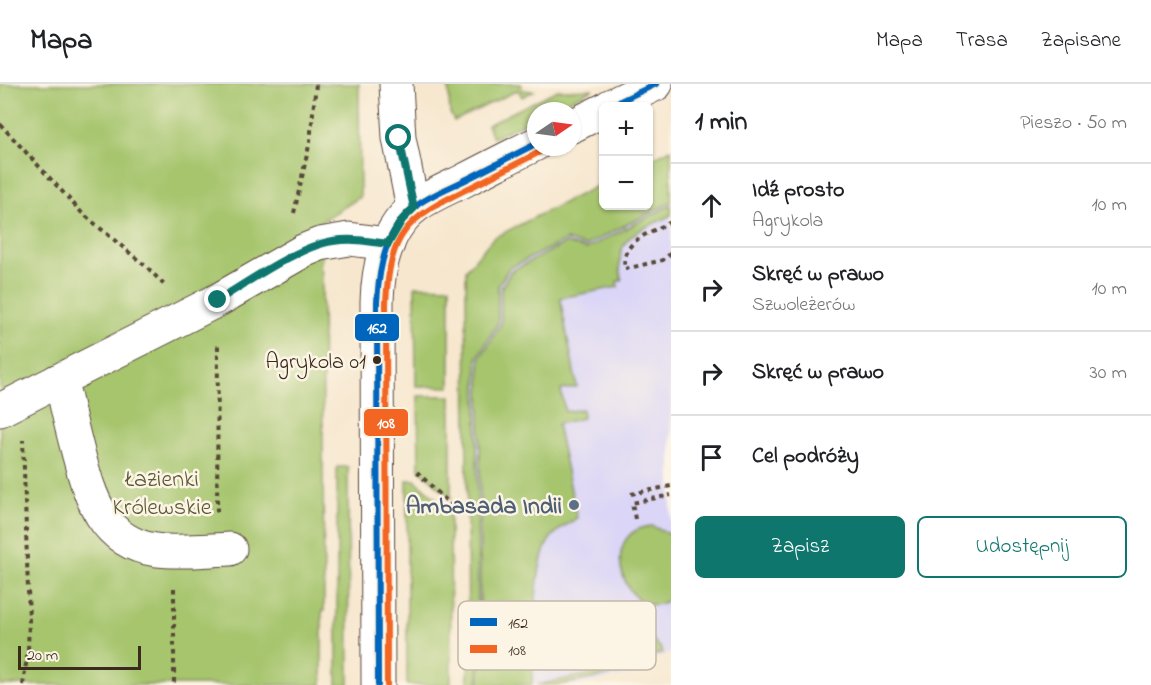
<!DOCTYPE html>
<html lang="pl">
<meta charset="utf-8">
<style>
:root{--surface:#fff;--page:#f6f6f6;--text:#202124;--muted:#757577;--line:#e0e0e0;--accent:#0f766e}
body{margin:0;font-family:"Indie Flower",sans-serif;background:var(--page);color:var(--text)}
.controls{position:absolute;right:18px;top:18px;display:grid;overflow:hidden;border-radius:9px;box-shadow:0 2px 4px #0004}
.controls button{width:54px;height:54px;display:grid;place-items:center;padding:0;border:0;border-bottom:2px solid var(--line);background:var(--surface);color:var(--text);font:30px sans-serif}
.compass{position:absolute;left:527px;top:18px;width:54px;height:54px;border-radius:50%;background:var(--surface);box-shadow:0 2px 4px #0004;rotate:77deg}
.scale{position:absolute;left:18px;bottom:15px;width:123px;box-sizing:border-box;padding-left:6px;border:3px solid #3b2a1e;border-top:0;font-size:16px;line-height:21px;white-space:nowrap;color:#3b2a1e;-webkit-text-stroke:4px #fcf5e5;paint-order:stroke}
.stop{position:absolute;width:18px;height:18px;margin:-14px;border:4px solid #0f766e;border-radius:50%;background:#fff}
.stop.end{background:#0f766e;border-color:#fff;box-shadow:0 2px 6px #0008}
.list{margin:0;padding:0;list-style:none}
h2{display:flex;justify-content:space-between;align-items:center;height:78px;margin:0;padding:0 24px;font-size:26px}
h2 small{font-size:20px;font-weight:400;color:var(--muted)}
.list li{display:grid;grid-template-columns:39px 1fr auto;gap:18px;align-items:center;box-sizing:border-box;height:84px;padding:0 24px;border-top:2px solid var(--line)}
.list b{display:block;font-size:22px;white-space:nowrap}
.list p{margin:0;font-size:20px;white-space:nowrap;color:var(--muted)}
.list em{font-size:20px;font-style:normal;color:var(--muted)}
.actions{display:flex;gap:12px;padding:18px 24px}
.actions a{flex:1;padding:14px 0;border:2px solid var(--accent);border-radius:9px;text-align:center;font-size:21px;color:var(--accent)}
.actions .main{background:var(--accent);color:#fff}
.icon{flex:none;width:33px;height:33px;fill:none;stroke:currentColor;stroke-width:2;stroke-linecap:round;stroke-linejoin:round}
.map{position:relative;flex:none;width:671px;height:601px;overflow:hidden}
header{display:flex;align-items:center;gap:36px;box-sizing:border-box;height:84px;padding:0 30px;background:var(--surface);border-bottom:2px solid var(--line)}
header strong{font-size:28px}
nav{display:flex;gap:33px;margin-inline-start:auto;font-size:21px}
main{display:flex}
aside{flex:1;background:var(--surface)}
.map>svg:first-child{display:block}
.built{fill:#dbd6f7}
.green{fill:#a6c56d;stroke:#707846;stroke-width:1.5}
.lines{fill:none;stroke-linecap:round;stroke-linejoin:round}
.minor-casing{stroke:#574639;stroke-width:35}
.path{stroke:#574639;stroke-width:4;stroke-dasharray:4.5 4.5;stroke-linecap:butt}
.minor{stroke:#fff;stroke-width:33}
.bus-1-casing{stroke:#fcf5e5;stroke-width:10}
.bus-2-casing{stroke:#fcf5e5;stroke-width:10}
.bus-1{stroke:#0065bd;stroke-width:6}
.bus-2{stroke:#f26522;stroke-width:6}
.route{stroke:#0f766e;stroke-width:8}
.bus-dot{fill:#3b2a1e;stroke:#fcf5e5;stroke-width:2}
.service-dot{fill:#5c6f8a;stroke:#fcf5e5;stroke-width:2}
.labels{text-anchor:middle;stroke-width:5;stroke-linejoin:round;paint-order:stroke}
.bus-label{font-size:22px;fill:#3b2a1e;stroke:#fcf5e5;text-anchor:end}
.park-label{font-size:24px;fill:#5b5836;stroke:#fcf5e5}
.service-label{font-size:24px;font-weight:bold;fill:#4e5e75;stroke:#fcf5e5;text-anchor:end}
.key{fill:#fcf5e5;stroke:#c2b8a9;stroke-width:1.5}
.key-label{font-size:16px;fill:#3b2a1e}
.line-badge{stroke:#fcf5e5;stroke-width:2}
.badge-label{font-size:16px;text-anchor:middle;font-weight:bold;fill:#fff}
</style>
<header>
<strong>Mapa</strong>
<nav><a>Mapa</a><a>Trasa</a><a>Zapisane</a></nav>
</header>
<main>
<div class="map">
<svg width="671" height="601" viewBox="0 0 671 601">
<rect width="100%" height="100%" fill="#fcf5e5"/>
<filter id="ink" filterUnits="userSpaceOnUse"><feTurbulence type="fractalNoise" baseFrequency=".0167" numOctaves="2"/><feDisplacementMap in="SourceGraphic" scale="12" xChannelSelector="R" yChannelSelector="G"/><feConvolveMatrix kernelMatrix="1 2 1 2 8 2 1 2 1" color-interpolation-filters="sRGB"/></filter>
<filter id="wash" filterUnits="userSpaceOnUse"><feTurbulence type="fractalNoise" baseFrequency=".008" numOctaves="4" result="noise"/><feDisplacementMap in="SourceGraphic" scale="24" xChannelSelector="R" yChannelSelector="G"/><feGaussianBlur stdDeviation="1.35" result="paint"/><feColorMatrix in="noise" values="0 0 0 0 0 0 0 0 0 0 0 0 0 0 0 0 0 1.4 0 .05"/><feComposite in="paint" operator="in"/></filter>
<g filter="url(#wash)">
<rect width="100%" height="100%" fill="#f7e7cf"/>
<!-- built -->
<path class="built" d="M 671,118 L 671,569 L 655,574 L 644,588 L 576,601 L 478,601 L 477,273 L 498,239 L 498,202 L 509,184 L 566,156 L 585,162 Z"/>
<!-- green -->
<g class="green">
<path d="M 0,0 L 359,0 L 360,113 L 322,137 L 322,175 L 320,181 L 322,190 L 324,527 L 322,527 L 322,601 L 0,601 Z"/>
<path d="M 448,0 L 521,0 L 522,6 L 534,7 L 522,13 L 518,6 L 454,37 L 450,29 Z"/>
<path d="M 593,5 L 548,27 L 536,27 L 536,33 L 493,54 L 487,41 L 557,6 Z"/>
<path d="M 671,65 L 671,118 L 585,162 L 566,156 L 509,184 L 498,202 L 498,239 L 477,274 L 478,601 L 468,601 L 466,186 L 493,154 L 603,99 L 604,122 L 648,122 L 649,76 Z"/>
<path d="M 671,121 L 671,131 C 637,149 612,151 622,197 L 617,197 L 618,203 L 560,214 L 577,303 L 561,306 L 565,328 L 582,325 L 583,334 L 557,340 L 577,434 C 568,440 558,445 551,454 C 532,476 534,569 532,601 L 480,601 L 480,274 L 501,240 L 501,204 L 511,187 L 566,159 L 586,165 Z"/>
<path d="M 415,202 L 450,203 L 450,303 L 416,302 Z"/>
<path d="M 418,312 L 451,312 L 451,414 L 419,385 Z"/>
<path d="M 337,383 L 348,383 L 349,601 L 337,601 Z"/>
<path d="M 407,396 L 415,396 L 450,427 L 451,601 L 407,601 Z"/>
<path d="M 652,442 L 671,451 L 671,514 C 630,547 591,447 652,442 Z"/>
<path d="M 614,542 C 632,544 655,551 663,569 L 654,571 L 642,585 L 559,601 L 537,601 L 599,588 L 594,550 L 599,545 Z"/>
</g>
</g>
<g filter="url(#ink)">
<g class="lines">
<defs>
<g id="minor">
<path d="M 396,0 L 399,54 L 413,124"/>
<path d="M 610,22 L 656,0"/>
<path d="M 572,42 L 604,26"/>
<path d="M 57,297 L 64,310 C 68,329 73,349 78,368 C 90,413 103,459 156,466 C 180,469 206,466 230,465"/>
<path d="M 0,326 L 218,216 L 303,167 L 320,160 L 349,155 L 388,160"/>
<path d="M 378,601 L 377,218 C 378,183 386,144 416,122 C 430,112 446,105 461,98 C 486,85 511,72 536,60"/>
</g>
</defs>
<!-- minor casing -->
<use href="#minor" class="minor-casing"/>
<!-- path -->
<g class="path">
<path d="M 0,40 L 82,129 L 149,185 L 164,201"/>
<path d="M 294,129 L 310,57 L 316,0"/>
<path d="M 671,138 C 652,148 619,157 625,185 L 663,176 L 671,169"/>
<path d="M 417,388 L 459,429"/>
<path d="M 631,410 L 671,402"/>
<path d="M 217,428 L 218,259"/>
<path d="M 635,435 L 632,419 L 671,411"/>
<path d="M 174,504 L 174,601"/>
<path d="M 23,601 L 28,566 L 29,536 L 23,356"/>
</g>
<!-- minor -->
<use href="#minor" class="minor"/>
<defs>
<g id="bus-1">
<path d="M 610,22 L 656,0"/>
<path d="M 378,601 L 377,218 C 379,182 386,145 416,122 C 429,112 446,105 461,98 C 486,86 511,72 536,60"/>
</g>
<path id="bus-2" d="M 387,601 L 386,218 C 390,149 406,135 465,106 C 490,94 515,80 540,68"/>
</defs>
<!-- bus-1 casing -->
<use href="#bus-1" class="bus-1-casing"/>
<!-- bus-2 casing -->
<use href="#bus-2" class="bus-2-casing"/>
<!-- bus-1 -->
<use href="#bus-1" class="bus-1"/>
<!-- bus-2 -->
<use href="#bus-2" class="bus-2"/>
</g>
</g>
<g class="lines" filter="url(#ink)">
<!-- route -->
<path class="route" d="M 218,216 C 248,198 299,162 333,157 C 352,154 369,157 388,160 L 402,136 L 414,124 L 399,54"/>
</g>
<!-- markers -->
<circle class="bus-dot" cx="377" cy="276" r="5"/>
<circle class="service-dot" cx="574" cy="421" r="6"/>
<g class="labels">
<!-- bus labels -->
<g class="bus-label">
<text x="366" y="284">Agrykola 01</text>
</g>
<!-- park labels -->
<g class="park-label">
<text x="162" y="402">Łazienki<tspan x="162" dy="28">Królewskie</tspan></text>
</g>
<!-- service labels -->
<g class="service-label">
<text x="562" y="429">Ambasada Indii</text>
</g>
</g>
<!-- legend -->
<rect x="458" y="517" width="198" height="69" rx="9" class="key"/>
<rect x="470" y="534" width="27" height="8" fill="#0065bd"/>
<rect x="470" y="561" width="27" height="8" fill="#f26522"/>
<g class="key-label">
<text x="508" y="544">162</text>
<text x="508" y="571">108</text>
</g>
<g class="line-badge">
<rect x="354" y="229" width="46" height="29" rx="6" fill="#0065bd"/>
<rect x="363" y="324" width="46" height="29" rx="6" fill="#f26522"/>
</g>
<g class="badge-label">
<text x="377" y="249">162</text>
<text x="386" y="344">108</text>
</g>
</svg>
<div class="controls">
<button>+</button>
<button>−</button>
</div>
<svg class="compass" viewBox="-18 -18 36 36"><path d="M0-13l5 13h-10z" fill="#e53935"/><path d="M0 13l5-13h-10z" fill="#757577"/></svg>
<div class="scale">20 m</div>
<div class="stop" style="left:399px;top:54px"></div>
<div class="stop end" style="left:218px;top:216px"></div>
</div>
<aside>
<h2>1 min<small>Pieszo · 50 m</small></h2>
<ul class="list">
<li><svg class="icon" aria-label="ahead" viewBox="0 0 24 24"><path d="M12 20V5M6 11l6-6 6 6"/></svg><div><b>Idź prosto</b><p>Agrykola</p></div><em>10 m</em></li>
<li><svg class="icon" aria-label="right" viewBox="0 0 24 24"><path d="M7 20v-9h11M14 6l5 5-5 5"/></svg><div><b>Skręć w prawo</b><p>Szwoleżerów</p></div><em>10 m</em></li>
<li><svg class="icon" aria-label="right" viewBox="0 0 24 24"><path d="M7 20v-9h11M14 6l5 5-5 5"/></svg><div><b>Skręć w prawo</b></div><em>30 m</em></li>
<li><svg class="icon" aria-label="arrive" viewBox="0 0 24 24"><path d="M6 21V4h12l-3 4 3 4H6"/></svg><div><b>Cel podróży</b></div></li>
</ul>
<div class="actions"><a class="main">Zapisz</a><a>Udostępnij</a></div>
</aside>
</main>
